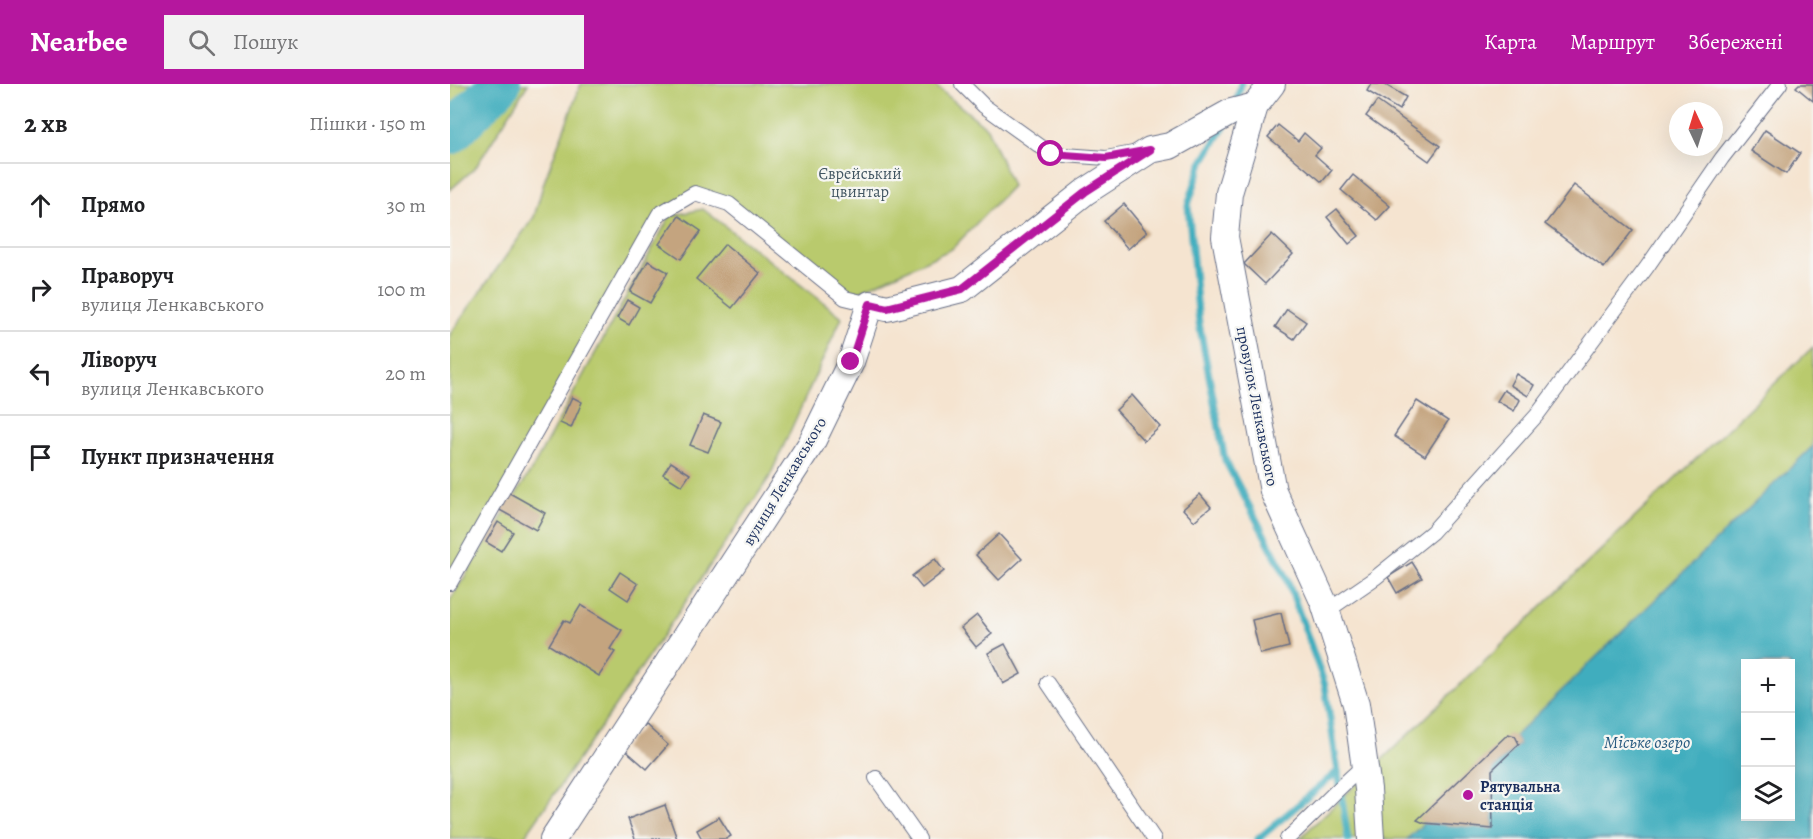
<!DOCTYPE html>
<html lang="uk">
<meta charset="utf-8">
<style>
:root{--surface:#fff;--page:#f2f2f2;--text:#202124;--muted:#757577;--line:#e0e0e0;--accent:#b5179e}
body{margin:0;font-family:Alegreya,serif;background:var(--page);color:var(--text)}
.controls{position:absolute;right:18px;bottom:18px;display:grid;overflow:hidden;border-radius:0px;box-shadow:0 6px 24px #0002}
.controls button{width:54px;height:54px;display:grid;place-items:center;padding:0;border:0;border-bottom:2px solid var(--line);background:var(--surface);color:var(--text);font:30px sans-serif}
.compass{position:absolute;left:1219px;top:18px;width:54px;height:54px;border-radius:50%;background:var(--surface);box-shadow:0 6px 24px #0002;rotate:356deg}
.stop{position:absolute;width:18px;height:18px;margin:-14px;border:4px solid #b5179e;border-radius:50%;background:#fff}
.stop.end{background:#b5179e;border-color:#fff;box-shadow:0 2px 6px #0008}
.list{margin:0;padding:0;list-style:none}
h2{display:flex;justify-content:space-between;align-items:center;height:78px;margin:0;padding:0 24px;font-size:26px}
h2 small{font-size:20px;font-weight:400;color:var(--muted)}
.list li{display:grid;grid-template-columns:39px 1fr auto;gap:18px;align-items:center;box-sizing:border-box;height:84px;padding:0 24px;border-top:2px solid var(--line)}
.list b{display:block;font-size:22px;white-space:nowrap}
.list p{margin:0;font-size:20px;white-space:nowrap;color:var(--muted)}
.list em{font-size:20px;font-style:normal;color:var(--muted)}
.icon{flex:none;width:33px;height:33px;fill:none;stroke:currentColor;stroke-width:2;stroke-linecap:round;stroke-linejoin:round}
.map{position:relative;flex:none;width:1363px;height:755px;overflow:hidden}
header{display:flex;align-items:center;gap:36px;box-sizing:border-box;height:84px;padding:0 30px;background:var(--accent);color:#fff}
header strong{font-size:28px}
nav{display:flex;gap:33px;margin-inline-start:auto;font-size:21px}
.search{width:420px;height:54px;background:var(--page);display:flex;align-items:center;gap:15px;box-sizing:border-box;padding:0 21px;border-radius:0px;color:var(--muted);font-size:22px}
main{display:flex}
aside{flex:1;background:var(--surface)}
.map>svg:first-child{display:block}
.green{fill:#b9ca6d;stroke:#6a7c66;stroke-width:1.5;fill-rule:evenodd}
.water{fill:#3fadbe;stroke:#2d6e8e;stroke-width:1.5;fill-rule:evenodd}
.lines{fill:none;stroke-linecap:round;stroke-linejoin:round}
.stream{stroke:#3fadbe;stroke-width:7}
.river{stroke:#3fadbe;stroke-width:42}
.building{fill:#c4a47f}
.service-casing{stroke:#676e86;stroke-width:16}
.minor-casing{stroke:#676e86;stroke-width:28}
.service{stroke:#fff;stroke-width:14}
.minor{stroke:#fff;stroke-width:26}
.route{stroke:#b5179e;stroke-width:8}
.poi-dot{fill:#b5179e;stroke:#f6f6f2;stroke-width:2}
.labels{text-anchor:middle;stroke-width:4.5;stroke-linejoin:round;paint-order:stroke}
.park-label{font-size:16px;fill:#425662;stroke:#f6f6f2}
.street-label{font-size:16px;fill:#1b2f5e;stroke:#f6f6f2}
.poi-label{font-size:16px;font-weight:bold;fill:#1b2f5e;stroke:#f6f6f2;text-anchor:start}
.water-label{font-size:18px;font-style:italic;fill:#285b80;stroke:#f6f6f2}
</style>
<header>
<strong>Nearbee</strong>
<div class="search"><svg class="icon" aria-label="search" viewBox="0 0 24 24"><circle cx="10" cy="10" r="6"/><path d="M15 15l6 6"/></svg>Пошук</div>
<nav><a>Карта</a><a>Маршрут</a><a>Збережені</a></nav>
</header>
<main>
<aside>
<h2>2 хв<small>Пішки · 150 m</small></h2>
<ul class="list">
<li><svg class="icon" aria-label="ahead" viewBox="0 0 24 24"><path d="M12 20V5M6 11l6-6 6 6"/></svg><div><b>Прямо</b></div><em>30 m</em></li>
<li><svg class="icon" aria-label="right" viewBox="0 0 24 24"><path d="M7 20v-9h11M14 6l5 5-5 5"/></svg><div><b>Праворуч</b><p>вулиця Ленкавського</p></div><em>100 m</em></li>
<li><svg class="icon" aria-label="left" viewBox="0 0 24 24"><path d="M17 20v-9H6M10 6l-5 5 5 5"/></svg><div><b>Ліворуч</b><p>вулиця Ленкавського</p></div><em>20 m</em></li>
<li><svg class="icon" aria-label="arrive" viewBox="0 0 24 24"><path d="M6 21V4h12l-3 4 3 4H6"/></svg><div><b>Пункт призначення</b></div></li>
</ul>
</aside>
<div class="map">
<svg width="1363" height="755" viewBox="0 0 1363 755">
<rect width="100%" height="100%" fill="#f6f6f2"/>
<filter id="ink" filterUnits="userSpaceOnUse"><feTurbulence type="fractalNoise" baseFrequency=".0167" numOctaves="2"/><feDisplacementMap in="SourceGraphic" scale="12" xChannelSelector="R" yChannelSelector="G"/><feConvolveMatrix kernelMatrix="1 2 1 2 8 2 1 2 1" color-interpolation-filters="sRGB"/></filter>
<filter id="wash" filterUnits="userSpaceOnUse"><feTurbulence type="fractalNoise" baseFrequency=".008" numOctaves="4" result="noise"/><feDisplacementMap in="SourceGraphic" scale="24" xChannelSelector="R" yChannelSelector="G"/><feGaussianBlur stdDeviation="1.35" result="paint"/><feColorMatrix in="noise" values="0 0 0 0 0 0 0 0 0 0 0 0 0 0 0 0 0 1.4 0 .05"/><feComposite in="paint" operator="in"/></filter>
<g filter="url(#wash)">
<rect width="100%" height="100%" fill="#f5e4d0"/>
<!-- green -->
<g class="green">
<path d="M 0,0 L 78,0 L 26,83 L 0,106 Z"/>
<path d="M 131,0 L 483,0 L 537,44 L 562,102 L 502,165 L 395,214 L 279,120 L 245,109 L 209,130 L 0,499 L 0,250 L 84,133 L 94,98 Z"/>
<path d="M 253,125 L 392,233 L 319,394 L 166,621 L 73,755 L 0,755 L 0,516 L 82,385 L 220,132 Z"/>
<path d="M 1363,263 L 1363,755 L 849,755 ZM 1296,580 L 1340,580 L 1340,732 L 1296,732 Z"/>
</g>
<!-- water -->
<path class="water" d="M 1363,362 L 1363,755 L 957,755 L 974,739 L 1043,744 L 1042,686 L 1069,660 L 1065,652 ZM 1296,580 L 1340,580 L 1340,732 L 1296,732 Z"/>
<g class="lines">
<!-- stream -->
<g class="stream">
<path d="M 787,15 L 791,0"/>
<path d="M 774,43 L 751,81 L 738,121 L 749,239 L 775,376 L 836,492 L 875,601 L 898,755"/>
<path d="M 808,755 L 888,687"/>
</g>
<!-- river -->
<path class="river" d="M 0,50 L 50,0"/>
</g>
<g id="blocks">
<!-- building -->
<g class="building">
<path d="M 921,0 L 934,0 L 956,13 L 949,26 L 917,7 Z"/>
<path d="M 1349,0 L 1363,0 L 1363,17 L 1346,3 Z"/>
<path d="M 927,17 L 990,62 L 979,77 L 916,32 Z"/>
<path d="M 828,41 L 848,57 L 854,49 L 871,64 L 865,71 L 882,86 L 872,98 L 818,53 Z"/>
<path d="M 1315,46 L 1350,69 L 1336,90 L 1301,67 Z"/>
<path d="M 903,91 L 940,122 L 927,136 L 891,106 Z"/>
<path d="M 1124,101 L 1183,146 L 1154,184 L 1095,140 Z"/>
<path d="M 674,120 L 697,148 L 678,165 L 654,137 Z"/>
<path d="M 887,125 L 909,152 L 899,160 L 877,133 Z"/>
<path d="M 229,132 L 251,147 L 231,175 L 209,160 Z"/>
<path d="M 822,150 L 843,170 L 815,200 L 794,180 Z"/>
<path d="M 275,160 L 310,189 L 282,224 L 246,195 Z"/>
<path d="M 198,177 L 218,188 L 200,219 L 180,208 Z"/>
<path d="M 177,216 L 189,223 L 179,241 L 167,234 Z"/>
<path d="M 837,225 L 856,238 L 844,255 L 825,243 Z"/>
<path d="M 1066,290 L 1084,301 L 1078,312 L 1060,301 Z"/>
<path d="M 1054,306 L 1070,316 L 1064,327 L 1047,317 Z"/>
<path d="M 682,311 L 710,343 L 694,357 L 666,326 Z"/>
<path d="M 122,313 L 132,318 L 121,344 L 110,339 Z"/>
<path d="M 967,317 L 998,337 L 975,372 L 944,352 Z"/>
<path d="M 253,331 L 271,338 L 258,368 L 240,361 Z"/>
<path d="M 221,378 L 240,390 L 232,402 L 213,390 Z"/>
<path d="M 56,407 L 95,429 L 86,446 L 46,424 Z"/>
<path d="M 750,410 L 761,423 L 744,437 L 733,425 Z"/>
<path d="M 48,438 L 63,448 L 51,467 L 36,458 Z"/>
<path d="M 549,450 L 572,475 L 549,496 L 526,471 Z"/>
<path d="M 485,475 L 494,487 L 472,504 L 462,492 Z"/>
<path d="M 962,478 L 972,494 L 947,509 L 938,493 Z"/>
<path d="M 170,488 L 188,500 L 178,516 L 160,504 Z"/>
<path d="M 131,521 L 172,546 L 160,565 L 165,568 L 149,592 L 99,561 L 114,536 L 120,539 Z"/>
<path d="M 831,529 L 839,563 L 810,570 L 802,536 Z"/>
<path d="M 527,531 L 542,550 L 526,563 L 511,544 Z"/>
<path d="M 555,560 L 571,590 L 553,600 L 538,569 Z"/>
<path d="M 195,640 L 218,661 L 197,685 L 173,664 Z"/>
<path d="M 1058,650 L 1065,652 L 1069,660 L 1042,686 L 1043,745 L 974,739 L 967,736 Z"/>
<path d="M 215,721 L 227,755 L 185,755 L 178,735 Z"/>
<path d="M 269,733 L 281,752 L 276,755 L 252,755 L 247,746 Z"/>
</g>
</g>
</g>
<g filter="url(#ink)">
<use href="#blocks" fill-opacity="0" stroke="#676e86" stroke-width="1.5"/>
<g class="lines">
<defs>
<g id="service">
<path d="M 512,0 L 534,22 L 601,70 L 656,74 L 683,69"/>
<path d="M 0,499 L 209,130 L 245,109 L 279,120 L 395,214 L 420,220"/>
<path d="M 877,527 L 925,494 L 982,448 L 1087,331 L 1197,183 L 1272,74 L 1330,0"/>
<path d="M 598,599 L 704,755"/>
<path d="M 426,694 L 469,755"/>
<path d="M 837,755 C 864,731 887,704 915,681"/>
</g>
<g id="minor">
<path d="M 822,0 L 805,22 L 779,109 L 775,153 L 823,407 L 874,519 L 906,620 L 918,705 L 921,755"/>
<path d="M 103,755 L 361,360 L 401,278 L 420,220 L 437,224 L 512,205 L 635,108 L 700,66 L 720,62 L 781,28 L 805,22"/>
</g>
</defs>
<!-- service casing -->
<use href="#service" class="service-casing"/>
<!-- minor casing -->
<use href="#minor" class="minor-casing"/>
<!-- service -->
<use href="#service" class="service"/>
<!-- minor -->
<use href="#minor" class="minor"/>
</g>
</g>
<g class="lines" filter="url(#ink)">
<!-- route -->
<path class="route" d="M 401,278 L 420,220 L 437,224 L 512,205 L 635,108 L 700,66 L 656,74 L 601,70"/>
</g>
<!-- markers -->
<circle class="poi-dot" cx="1018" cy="711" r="6"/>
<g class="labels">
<!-- park labels -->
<g class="park-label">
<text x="410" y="95">Єврейський<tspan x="410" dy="18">цвинтар</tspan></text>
</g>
<!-- street labels -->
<g class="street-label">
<text transform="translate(808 322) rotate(79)" y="6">провулок Ленкавського</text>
<text transform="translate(334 397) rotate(-59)" y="6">вулиця Ленкавського</text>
</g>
<!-- poi labels -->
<g class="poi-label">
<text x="1030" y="708">Рятувальна<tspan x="1030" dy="18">станція</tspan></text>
</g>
<!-- water labels -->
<g class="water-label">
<text x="1197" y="664">Міське озеро</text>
</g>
</g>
</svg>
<div class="controls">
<button>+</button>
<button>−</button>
<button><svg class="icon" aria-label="layers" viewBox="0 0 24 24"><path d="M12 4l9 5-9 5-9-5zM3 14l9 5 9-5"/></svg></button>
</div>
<svg class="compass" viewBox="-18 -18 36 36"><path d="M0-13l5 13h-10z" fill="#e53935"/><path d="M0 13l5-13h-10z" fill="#757577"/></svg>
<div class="stop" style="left:601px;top:70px"></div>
<div class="stop end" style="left:401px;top:278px"></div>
</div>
</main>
